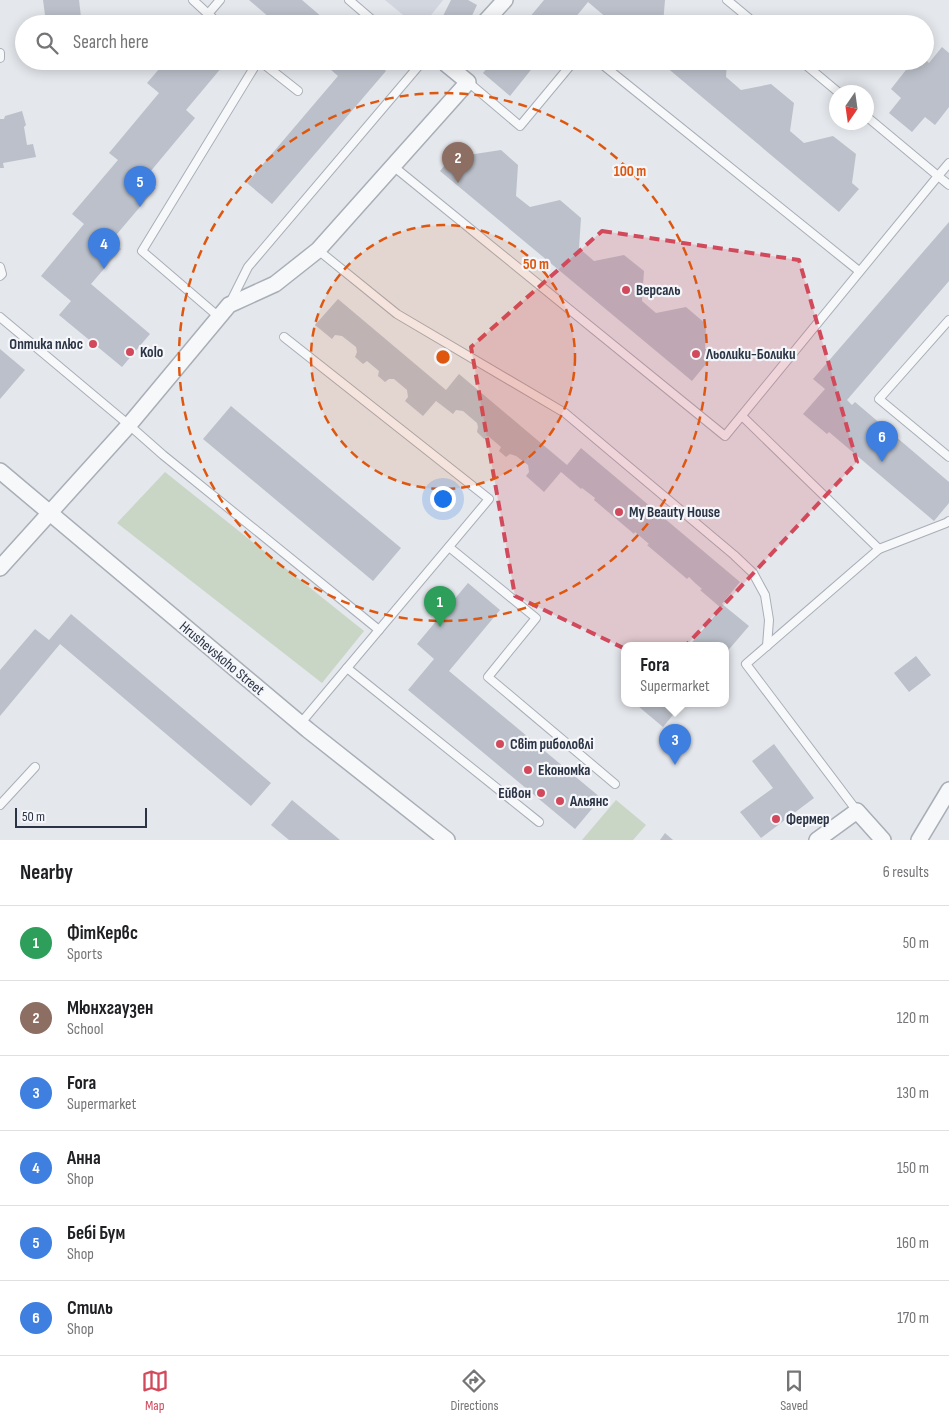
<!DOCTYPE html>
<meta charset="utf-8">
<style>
:root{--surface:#fff;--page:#f2f2f2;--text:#202124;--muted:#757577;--line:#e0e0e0;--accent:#d1495b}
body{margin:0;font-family:"Sofia Sans Condensed",sans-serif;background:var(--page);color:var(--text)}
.compass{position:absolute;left:829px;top:85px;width:45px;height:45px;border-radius:50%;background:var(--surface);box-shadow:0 2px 12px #0003;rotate:193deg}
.scale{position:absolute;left:15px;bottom:12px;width:132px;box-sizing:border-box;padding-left:5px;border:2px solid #2b3445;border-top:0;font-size:14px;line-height:18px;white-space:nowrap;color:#2b3445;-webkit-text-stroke:4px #f4f6f9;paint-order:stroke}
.you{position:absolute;left:442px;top:498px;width:18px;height:18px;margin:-12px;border:4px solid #fff;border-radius:50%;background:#1a73e8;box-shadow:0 0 0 8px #1a73e833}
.badge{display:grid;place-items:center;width:32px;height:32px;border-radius:50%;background:var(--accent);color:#fff;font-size:16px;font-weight:700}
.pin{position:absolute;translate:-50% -41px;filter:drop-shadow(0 1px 2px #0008)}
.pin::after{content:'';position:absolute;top:26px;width:18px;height:15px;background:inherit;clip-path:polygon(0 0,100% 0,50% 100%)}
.popup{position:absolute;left:621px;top:642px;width:108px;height:65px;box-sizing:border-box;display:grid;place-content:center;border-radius:10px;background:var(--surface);filter:drop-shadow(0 1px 4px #0005);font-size:16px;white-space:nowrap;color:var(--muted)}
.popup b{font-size:19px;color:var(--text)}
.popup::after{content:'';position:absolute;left:50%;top:100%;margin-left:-10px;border:10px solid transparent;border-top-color:var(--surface)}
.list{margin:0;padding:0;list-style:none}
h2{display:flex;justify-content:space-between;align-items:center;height:65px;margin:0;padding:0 20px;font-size:21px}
h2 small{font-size:16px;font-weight:400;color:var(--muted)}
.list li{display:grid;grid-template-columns:32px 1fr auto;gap:15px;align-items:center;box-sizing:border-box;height:75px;padding:0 20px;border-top:1px solid var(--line)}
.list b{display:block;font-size:19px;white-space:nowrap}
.list p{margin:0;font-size:16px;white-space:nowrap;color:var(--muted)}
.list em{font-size:16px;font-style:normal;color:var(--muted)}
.icon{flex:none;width:28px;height:28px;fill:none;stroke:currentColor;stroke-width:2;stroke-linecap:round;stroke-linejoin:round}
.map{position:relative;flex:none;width:949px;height:840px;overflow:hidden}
.search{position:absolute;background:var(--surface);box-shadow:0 2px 12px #0003;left:15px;right:15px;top:15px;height:55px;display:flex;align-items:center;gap:12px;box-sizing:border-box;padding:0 18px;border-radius:28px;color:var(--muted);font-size:19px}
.sheet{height:515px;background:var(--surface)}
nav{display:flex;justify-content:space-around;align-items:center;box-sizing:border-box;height:70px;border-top:1px solid var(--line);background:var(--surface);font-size:14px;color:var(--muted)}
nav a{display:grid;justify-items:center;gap:2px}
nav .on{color:var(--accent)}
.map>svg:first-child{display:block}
.built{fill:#d2d6de}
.green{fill:#c9d6c5}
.building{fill:#bbc0ca}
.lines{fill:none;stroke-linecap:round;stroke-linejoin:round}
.lane-casing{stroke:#a9aeb7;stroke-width:10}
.street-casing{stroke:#a9aeb7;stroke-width:18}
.lane{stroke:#f7f8fa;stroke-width:8}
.street{stroke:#f7f8fa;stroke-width:15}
.marked{fill:#d1495b;fill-opacity:0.2;stroke:#d1495b;stroke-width:4;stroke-dasharray:10 6;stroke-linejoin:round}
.ring{fill:none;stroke:#df570f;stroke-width:2.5;stroke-dasharray:9 6}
.poi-dot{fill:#d1495b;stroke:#f4f6f9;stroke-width:2}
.labels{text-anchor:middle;stroke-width:4.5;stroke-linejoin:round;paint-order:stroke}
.poi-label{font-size:15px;font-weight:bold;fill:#2b3445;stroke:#f4f6f9;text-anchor:start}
.street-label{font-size:15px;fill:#2b3445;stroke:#f4f6f9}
.centre{fill:#df570f;stroke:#f4f6f9;stroke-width:2.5}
.ring-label{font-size:15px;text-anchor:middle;font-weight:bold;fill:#df570f;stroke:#f4f6f9;stroke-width:4.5;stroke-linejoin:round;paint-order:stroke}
</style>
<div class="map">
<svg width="949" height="840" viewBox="0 0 949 840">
<rect width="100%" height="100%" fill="#e4e7ec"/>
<!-- built -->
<path class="built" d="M 385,0 L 443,0 L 424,24 L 414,24 Z"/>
<!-- green -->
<g class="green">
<path d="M 165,472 L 364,631 L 322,683 L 117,523 Z"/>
<path d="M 616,800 L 646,825 L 633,840 L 582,840 Z"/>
</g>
<!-- building -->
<g class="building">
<path d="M 43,0 L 79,0 L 81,17 L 46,22 Z"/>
<path d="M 249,0 L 302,0 L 330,24 L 277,24 Z"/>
<path d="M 451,0 L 468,0 L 477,5 L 468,24 L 459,24 L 443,16 Z"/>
<path d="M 544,0 L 665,0 L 663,24 L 614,24 L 588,2 L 570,24 L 524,24 Z"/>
<path d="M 942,47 L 949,53 L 949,107 L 935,125 L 925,117 L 912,132 L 889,113 L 901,98 L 891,89 L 913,61 L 925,61 L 925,59 L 929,63 Z"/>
<path d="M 166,61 L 227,61 L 186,110 L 195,118 L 145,178 L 156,188 L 111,241 L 121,249 L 91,284 L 150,334 L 122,367 L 59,315 L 71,301 L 41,276 L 84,224 L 72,214 L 118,160 L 109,153 L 159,93 L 147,83 Z"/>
<path d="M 321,61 L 375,61 L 386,71 L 272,204 L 247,183 L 338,76 Z"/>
<path d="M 493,61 L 538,61 L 510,96 L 483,73 Z"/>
<path d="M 659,61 L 727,61 L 726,77 L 741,90 L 771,84 L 794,103 L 790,131 L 804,143 L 833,136 L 856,154 L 852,183 L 859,189 L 839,212 Z"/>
<path d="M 22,111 L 26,125 L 24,127 L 27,145 L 33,144 L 36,157 L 3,163 L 4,168 L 0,168 L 0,119 L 4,119 L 5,116 Z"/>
<path d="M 459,148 L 468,155 L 501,150 L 518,165 L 516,196 L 530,207 L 560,200 L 581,218 L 579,248 L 594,261 L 624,255 L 644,271 L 642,301 L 656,313 L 686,307 L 706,324 L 705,353 L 711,358 L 692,381 L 440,171 Z"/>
<path d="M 949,222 L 949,281 L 847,400 L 852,405 L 855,402 L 949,482 L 949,503 L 934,521 L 829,432 L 827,434 L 803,414 L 825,389 L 813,379 Z"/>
<path d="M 338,299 L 446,390 L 459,374 L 567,465 L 581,448 L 740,582 L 722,604 L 749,626 L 725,654 L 725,646 L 689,646 L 721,608 L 700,590 L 702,589 L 695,583 L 689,577 L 687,579 L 647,545 L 649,544 L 635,532 L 634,534 L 594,500 L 595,498 L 582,488 L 581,489 L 561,472 L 544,492 L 526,476 L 529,472 L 528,465 L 516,456 L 510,454 L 506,457 L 499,451 L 501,447 L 488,436 L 484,439 L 477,432 L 478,427 L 477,423 L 463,411 L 456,410 L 453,414 L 436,401 L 423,416 L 405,401 L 408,397 L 407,390 L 394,379 L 389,379 L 385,382 L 378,376 L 379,371 L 367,361 L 363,364 L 355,357 L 357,352 L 356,347 L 342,336 L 335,335 L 332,339 L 315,325 Z"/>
<path d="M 0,349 L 25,370 L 0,399 Z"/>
<path d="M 231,406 L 401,548 L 373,581 L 203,439 Z"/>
<path d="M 468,583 L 500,610 L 449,671 L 601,798 L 575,829 L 408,690 L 434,659 L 417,644 Z"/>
<path d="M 71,614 L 271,783 L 251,806 L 60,644 L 0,716 L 0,670 L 35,629 L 49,640 Z"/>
<path d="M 916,656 L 931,675 L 909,692 L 894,673 Z"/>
<path d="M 640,704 L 682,704 L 663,727 L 638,706 Z"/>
<path d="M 774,744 L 814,798 L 761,838 L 740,812 L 773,788 L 752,761 Z"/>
<path d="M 292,800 L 340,840 L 289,840 L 271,825 Z"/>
<path d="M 665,833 L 673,840 L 660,840 Z"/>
</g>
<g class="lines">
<defs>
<g id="lane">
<path d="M 193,0 L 219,24"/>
<path d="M 349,0 L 377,24"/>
<path d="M 727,0 L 756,24"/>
<path d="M 208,14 L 220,0"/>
<path d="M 0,53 L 0,58"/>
<path d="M 260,61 L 298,91"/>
<path d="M 598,61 L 859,271"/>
<path d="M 801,61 L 838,92"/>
<path d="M 468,82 L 520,126 L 574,61"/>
<path d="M 949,163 L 938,176 L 949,185"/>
<path d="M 393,166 L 725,436 L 938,176 L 866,116"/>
<path d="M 318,250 L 397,314 L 565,413 L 734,555 L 753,573 L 765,595 L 769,620 L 767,646"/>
<path d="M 0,267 L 2,274 L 0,276"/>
<path d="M 231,301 L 248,267 L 422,62 L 421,61"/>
<path d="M 0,317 L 129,425 L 163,455 L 379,630"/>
<path d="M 219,317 L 142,251 L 258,61"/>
<path d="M 949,320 L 879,399 L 949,457"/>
<path d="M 284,337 L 489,499 L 300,724"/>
<path d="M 742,416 L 879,549 L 746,664 L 857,811"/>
<path d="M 449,547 L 536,618 L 488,677 L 615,784"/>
<path d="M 879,549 L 946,523 L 949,521"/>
<path d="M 347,668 L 539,822"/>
<path d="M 0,805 L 35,767"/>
</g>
<g id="street">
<path d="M 483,24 L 505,0"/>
<path d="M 0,471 L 308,730 L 447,840"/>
<path d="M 0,568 L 129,425 L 229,305 L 275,284 L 318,250 L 468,82 L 446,64 L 448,61"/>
<path d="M 817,840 L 857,811 L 883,840"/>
<path d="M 919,840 L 949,790"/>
</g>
</defs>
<!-- lane casing -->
<use href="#lane" class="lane-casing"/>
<!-- street casing -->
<use href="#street" class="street-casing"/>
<!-- lane -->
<use href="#lane" class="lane"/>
<!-- street -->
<use href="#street" class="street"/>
</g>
<!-- marked area -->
<path class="marked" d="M 602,231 L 799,260 L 857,462 L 665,668 L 515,596 L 471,347 Z"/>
<!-- distance rings -->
<circle cx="443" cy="357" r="132" fill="#df570f" fill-opacity=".12"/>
<g class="ring">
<circle cx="443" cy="357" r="132"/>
<circle cx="443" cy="357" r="264"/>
</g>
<!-- markers -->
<g class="poi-dot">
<circle cx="626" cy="290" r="5"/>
<circle cx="93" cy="344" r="5"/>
<circle cx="130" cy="352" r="5"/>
<circle cx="696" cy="354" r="5"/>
<circle cx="619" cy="512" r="5"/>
<circle cx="500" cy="744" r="5"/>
<circle cx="528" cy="770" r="5"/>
<circle cx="541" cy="793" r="5"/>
<circle cx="560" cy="801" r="5"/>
<circle cx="776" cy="819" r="5"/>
</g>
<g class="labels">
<!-- poi labels -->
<g class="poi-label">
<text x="636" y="295">Версаль</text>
<text x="83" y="349" text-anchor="end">Оптика плюс</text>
<text x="140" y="357">Kolo</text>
<text x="706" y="359">Льолики-Болики</text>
<text x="629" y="517">My Beauty House</text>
<text x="510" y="749">Світ риболовлі</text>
<text x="538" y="775">Економка</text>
<text x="531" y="798" text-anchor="end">Ейвон</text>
<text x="570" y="806">Альянс</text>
<text x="786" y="824">Фермер</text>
</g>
<!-- street labels -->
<g class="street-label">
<text transform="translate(222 658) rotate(40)" y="5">Hrushevskoho Street</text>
</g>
</g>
<circle cx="443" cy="357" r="8" class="centre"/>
<g class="ring-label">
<text x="630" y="176">100 m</text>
<text x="536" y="269">50 m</text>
</g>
</svg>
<svg class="compass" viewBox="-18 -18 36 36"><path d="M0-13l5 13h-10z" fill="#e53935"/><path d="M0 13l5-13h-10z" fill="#757577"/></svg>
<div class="scale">50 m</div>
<div class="you"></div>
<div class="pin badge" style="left:440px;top:627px;background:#2e9e5b">1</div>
<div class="pin badge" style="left:458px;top:183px;background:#8d6e63">2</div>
<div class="pin badge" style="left:675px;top:765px;background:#3f7fe0">3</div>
<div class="popup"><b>Fora</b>Supermarket</div>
<div class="pin badge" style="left:104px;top:269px;background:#3f7fe0">4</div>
<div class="pin badge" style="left:140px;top:207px;background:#3f7fe0">5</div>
<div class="pin badge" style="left:882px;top:462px;background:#3f7fe0">6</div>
<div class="search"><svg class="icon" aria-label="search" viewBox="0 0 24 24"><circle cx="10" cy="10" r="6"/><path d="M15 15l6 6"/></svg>Search here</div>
</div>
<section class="sheet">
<h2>Nearby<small>6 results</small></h2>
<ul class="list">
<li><span class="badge" style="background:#2e9e5b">1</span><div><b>ФітКервс</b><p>Sports</p></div><em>50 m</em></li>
<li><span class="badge" style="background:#8d6e63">2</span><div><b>Мюнхгаузен</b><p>School</p></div><em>120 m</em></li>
<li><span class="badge" style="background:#3f7fe0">3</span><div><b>Fora</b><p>Supermarket</p></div><em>130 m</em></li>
<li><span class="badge" style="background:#3f7fe0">4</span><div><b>Анна</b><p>Shop</p></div><em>150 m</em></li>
<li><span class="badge" style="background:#3f7fe0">5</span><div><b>Бебі Бум</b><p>Shop</p></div><em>160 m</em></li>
<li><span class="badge" style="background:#3f7fe0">6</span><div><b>Стиль</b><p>Shop</p></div><em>170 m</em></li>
</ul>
</section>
<nav>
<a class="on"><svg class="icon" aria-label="map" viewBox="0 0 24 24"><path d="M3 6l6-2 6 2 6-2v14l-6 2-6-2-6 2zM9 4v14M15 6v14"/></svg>Map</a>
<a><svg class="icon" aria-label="directions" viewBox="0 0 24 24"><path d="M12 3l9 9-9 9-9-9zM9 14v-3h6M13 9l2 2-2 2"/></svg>Directions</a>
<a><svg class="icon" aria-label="saved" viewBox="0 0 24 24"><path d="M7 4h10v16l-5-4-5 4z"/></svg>Saved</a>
</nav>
